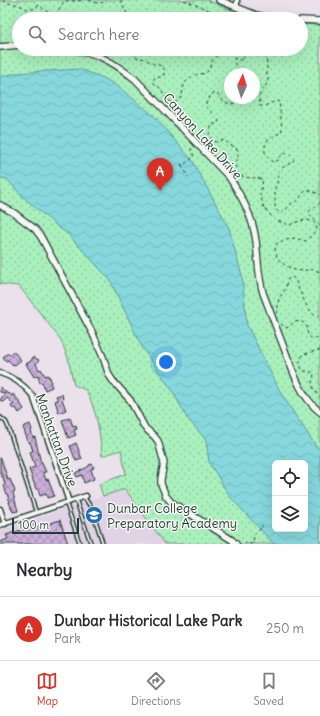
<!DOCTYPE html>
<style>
:root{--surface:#fff;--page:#f7f7f7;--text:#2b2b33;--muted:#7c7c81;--line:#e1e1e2;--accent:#d93025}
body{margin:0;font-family:Delius,sans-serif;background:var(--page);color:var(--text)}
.controls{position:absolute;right:12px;bottom:12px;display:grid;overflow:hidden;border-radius:6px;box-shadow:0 4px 16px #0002}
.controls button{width:36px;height:36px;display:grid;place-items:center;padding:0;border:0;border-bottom:1px solid var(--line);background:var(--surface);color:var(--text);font:20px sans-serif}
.compass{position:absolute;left:224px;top:68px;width:36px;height:36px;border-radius:50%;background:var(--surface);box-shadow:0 4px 16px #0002;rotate:4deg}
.scale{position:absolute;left:12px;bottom:10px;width:67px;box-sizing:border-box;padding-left:4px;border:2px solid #1f3d34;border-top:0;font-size:11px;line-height:14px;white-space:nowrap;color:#1f3d34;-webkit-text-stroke:3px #f6f6f2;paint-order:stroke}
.you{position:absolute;left:166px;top:362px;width:14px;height:14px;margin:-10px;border:3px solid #fff;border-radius:50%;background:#1a73e8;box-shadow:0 0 0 6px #1a73e833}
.badge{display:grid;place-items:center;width:26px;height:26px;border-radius:50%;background:var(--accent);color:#fff;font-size:13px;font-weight:700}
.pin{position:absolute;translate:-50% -33px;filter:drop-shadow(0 1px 2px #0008)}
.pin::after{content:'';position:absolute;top:21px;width:14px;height:12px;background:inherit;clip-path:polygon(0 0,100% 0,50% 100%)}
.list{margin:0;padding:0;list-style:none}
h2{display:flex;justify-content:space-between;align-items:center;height:52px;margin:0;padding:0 16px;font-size:17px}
h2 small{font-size:13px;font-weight:400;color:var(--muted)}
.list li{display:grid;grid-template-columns:26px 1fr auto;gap:12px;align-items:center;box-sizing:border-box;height:64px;padding:0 16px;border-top:1px solid var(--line)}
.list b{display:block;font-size:15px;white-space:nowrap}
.list p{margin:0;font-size:13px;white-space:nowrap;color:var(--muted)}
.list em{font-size:13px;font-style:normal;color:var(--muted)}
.icon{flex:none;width:22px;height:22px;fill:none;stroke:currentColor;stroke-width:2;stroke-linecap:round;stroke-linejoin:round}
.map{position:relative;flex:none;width:320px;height:544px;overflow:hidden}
.search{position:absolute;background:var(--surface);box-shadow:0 4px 16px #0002;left:12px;right:12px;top:12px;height:44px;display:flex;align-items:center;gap:10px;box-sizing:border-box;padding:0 14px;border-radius:22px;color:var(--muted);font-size:15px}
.sheet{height:116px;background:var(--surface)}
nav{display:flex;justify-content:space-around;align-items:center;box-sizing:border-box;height:56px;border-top:1px solid var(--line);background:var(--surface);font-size:11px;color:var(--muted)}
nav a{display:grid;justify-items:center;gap:2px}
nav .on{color:var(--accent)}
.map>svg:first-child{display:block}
.built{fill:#e1d2e6}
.park{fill:url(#park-dots);stroke:#649678;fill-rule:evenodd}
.water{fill:url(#water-waves);stroke:#5d9a99;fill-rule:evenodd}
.building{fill:url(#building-cross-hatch);stroke:#1f3d34}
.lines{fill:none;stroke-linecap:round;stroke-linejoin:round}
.lane-casing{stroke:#1f3d34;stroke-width:5}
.street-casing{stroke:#1f3d34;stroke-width:7}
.secondary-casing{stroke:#1f3d34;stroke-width:8}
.path{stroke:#1f3d34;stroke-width:1;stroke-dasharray:3 3;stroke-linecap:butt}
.lane{stroke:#f6f6f2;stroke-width:2}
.street{stroke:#f6f6f2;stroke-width:4}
.secondary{stroke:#f6f6f2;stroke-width:5.5}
.labels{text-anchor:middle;stroke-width:3;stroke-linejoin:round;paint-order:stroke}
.street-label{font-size:13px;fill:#1f3d34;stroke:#f6f6f2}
.poi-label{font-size:13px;fill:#1f3d34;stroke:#f6f6f2;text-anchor:start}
</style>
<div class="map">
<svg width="320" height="544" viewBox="0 0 320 544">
<defs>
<pattern id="park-dots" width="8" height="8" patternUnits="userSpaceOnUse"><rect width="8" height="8" fill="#a9f0bd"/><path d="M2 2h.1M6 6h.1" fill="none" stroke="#91cfa3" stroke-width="1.8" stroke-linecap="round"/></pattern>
<pattern id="water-waves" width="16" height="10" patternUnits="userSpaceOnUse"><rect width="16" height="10" fill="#86d8dd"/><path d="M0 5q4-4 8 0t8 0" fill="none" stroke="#73babe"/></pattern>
<pattern id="building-cross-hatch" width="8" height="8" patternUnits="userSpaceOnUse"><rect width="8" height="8" fill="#cdafdb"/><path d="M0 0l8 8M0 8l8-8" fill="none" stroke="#a690b2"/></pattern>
</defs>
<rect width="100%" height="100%" fill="#eae1eb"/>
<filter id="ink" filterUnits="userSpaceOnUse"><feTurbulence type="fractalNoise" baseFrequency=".025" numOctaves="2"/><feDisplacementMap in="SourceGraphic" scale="8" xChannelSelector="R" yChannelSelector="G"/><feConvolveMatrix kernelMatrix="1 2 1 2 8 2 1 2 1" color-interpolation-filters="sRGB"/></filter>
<g filter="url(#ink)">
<!-- built -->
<path class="built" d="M 125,489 L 164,544 L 0,544 L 0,530 L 90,500 Z"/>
<!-- park -->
<path class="park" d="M 0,0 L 207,0 L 252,19 L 19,19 L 19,49 L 301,49 L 301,24 L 320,25 L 320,544 L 165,544 L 125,489 L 103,496 L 99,484 L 126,474 L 121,450 L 102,456 C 100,434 97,411 86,390 L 74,385 L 68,358 L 61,340 L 19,286 L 0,284 ZM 230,74 L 254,74 L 254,98 L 230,98 ZM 275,463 L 305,463 L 305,529 L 275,529 Z"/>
<!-- water -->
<path class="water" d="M 79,69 L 104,78 L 120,88 L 154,116 L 192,160 L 229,228 L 242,276 L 247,325 L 282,395 L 316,446 L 320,450 L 320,544 L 274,544 L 230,497 L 209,462 L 206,440 L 187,418 L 172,390 L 142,347 L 110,280 L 67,233 L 59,228 L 22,196 L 7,179 L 0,178 L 0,77 L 16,73 ZM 275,463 L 305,463 L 305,529 L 275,529 Z"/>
<!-- building -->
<g class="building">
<path d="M 13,351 L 21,360 L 15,365 L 14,364 L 13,365 L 8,360 L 6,361 L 3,357 L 8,353 L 9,355 Z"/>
<path d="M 33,357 L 39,360 L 36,364 L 39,370 L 41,369 L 45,376 L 48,375 L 49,378 L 50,377 L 51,382 L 50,382 L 52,387 L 45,390 L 42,382 L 40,383 L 38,375 L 34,377 L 26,364 L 31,361 Z"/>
<path d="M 0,387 L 8,394 L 9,393 L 12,396 L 13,394 L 16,397 L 24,409 L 19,413 L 16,408 L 13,409 L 11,406 L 14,404 L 7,398 L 3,402 L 0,400 L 5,393 L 0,392 Z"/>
<path d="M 62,394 L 63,399 L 62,399 L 66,410 L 59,413 L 55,401 L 58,400 L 56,396 Z"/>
<path d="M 70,418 L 73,426 L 76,425 L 77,429 L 74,430 L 76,435 L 68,438 L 62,420 Z"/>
<path d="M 30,424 L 32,430 L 31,431 L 33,438 L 35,437 L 40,459 L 46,472 L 43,472 L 46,480 L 48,479 L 53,492 L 54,496 L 47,498 L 46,494 L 40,496 L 38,489 L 36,489 L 29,469 L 35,467 L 30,452 L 33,451 L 30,442 L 28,442 L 23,427 Z"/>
<path d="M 76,443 L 82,459 L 76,461 L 70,446 Z"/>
<path d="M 0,458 L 1,458 L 8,480 L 10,479 L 15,491 L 13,493 L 18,511 L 13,512 L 9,502 L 10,502 L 4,486 L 5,484 L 3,477 L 2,477 L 1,473 L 0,473 Z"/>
<path d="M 92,464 L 94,468 L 91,469 L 94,479 L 84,483 L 82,475 L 77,477 L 75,473 L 86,468 L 89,466 L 89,465 Z"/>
<path d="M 60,520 L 68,544 L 0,544 L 0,542 L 8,539 L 6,535 L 30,527 L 30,526 L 35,524 L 36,528 Z"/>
</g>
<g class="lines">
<defs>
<g id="lane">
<path d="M 0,417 L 6,422 L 9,429 L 36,512"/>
<path d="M 84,497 L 92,509 L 103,544"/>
<path d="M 76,500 L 91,544"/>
<path d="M 66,503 L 80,544"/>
</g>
<g id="street">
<path d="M 237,7 L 237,0"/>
<path d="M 0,373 C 14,377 24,385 33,396 L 69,502"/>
<path d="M 0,509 L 5,524"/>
<path d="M 0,525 L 86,496"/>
</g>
<g id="secondary">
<path d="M 219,0 L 256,15 L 270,18 L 284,19"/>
<path d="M 301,20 L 320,21"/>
<path d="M 0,47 L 19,45"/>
<path d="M 70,49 C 78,51 87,52 95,55 C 110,60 123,70 135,79 L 229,177 C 242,197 253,217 256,241 C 258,259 258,276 263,293 C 270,311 277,330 284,348 C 293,371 300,396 320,412"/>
<path d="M 0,205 L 14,213 L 35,229 L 41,237 L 93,334 L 103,357 L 109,375 L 113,381 L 130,400 L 145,428 L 154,436 L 158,441 L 164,463 L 161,479 L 161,484 L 166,496 L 171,502 L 232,540 L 236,544"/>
</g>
</defs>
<!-- lane casing -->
<use href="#lane" class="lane-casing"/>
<!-- street casing -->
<use href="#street" class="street-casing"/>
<!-- secondary casing -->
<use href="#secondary" class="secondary-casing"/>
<!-- path -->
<g class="path">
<path d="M 3,0 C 7,4 9,3 15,4 C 26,6 27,14 39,5 L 46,11 L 55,16 L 64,1 C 70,0 77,2 83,0"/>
<path d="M 89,0 C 94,3 102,5 106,0"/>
<path d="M 121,0 L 121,2 L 130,19"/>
<path d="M 184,0 L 211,11 L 223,19"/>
<path d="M 126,49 L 136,57 L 145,59 L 154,64 L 162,66 L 164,69 L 164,75 L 161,77 L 155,77 L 153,81 L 153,82 C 155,85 158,86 160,88 C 164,93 165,101 172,102 C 185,103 181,89 185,83 C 186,81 195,75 198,74 C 201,73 203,75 207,72 C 210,70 210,65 212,61 C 215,55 224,52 230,49"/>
<path d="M 262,49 L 267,63 L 267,73 L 268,79 L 268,82 L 259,96 L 260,106 C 267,107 272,101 279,101 L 282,129 L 281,132 C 278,134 275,135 272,137 C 261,143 263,157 273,162 L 279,160 C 280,158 280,156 282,155 C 286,150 292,156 294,160 C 291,164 283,166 278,171 L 277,184 L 275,188 L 275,208 C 282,219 286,208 291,204 C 294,202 297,201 299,199 C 301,197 301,195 303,193 C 308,188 315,192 320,195"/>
<path d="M 235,74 L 239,72 L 239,71 L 234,62 L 234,59 L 236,58 L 240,60 L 243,60 L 244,57 L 244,49"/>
<path d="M 237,98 L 235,103 L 232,104 C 229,104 227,103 225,102 C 218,98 220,90 210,95 L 209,100 L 206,103 L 206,107 L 217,117 L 219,121 L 217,124 L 213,124 L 211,126 L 211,131 L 209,134 C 210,138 213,141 217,142 L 224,140 C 227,142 229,145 232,146 C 234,147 235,146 237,149 C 241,157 231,167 239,174 C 245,180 256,176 263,180 L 260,194 L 264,208 L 275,220 L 289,225 C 298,222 310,215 317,226 L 316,230 L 306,241 L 294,238 L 279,242 L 277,243 L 275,248 L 277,258 L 286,266 L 295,270 L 302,271 L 311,269 L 320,272"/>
<path d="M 181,164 L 182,166 L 194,157 L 191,149 L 194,146"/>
<path d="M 182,166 L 189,177"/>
<path d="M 320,202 C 318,207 311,207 309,212 C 310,219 317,220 320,226"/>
<path d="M 277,314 L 279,298 L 285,290 L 288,279 L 292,277 C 295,279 296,281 297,285 C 302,295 306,308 315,316 L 320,316"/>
<path d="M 281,324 L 286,328 L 289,327 L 294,322 C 299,321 304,321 307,327 C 307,333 307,337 314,339 L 320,338"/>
<path d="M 320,350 C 317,351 305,353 303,355 C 298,359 300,367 303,371 L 312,372 L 314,373 C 314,377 312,381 312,384 C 313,389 317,394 320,397"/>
<path d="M 261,525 L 264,529"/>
<path d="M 244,544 L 246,543 L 251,544 C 255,541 253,538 254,534 L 263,527"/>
</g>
<!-- lane -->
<use href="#lane" class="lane"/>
<!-- street -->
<use href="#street" class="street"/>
<!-- secondary -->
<use href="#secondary" class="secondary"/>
</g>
</g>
<!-- icons -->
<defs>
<symbol id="school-disc" viewBox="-11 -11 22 22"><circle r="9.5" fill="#1f6fb2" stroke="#f6f6f2"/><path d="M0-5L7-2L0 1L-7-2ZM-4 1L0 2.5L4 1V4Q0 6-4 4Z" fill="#fff"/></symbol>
</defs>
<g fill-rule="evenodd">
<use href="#school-disc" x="84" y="505" width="20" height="20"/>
</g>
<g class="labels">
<!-- street labels -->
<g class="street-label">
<text transform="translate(203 136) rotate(48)" y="5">Canyon Lake Drive</text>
<text transform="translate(57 440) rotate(70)" y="5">Manhattan Drive</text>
</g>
<!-- poi labels -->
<g class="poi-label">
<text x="107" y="513">Dunbar College<tspan x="107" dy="15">Preparatory Academy</tspan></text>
</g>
</g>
</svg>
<div class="controls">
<button><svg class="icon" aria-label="locate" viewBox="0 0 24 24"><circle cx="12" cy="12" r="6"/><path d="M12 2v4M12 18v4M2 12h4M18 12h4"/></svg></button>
<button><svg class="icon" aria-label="layers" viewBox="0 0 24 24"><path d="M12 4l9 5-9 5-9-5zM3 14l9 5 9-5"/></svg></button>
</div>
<svg class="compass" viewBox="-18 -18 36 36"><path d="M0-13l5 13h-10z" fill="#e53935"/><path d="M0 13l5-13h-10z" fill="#7c7c81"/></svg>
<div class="scale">100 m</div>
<div class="you"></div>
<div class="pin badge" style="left:160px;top:191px">A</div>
<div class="search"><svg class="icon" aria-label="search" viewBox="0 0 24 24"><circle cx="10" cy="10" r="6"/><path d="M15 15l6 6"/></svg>Search here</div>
</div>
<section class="sheet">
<h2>Nearby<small></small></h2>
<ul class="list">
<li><span class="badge">A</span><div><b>Dunbar Historical Lake Park</b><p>Park</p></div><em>250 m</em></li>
</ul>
</section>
<nav>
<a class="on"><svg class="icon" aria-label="map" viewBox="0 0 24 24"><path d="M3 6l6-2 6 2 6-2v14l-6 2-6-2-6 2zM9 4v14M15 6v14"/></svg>Map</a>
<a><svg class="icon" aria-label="directions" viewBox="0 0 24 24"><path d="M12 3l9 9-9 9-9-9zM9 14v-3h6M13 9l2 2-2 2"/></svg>Directions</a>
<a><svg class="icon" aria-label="saved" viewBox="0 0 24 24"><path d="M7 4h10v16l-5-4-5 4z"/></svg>Saved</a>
</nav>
